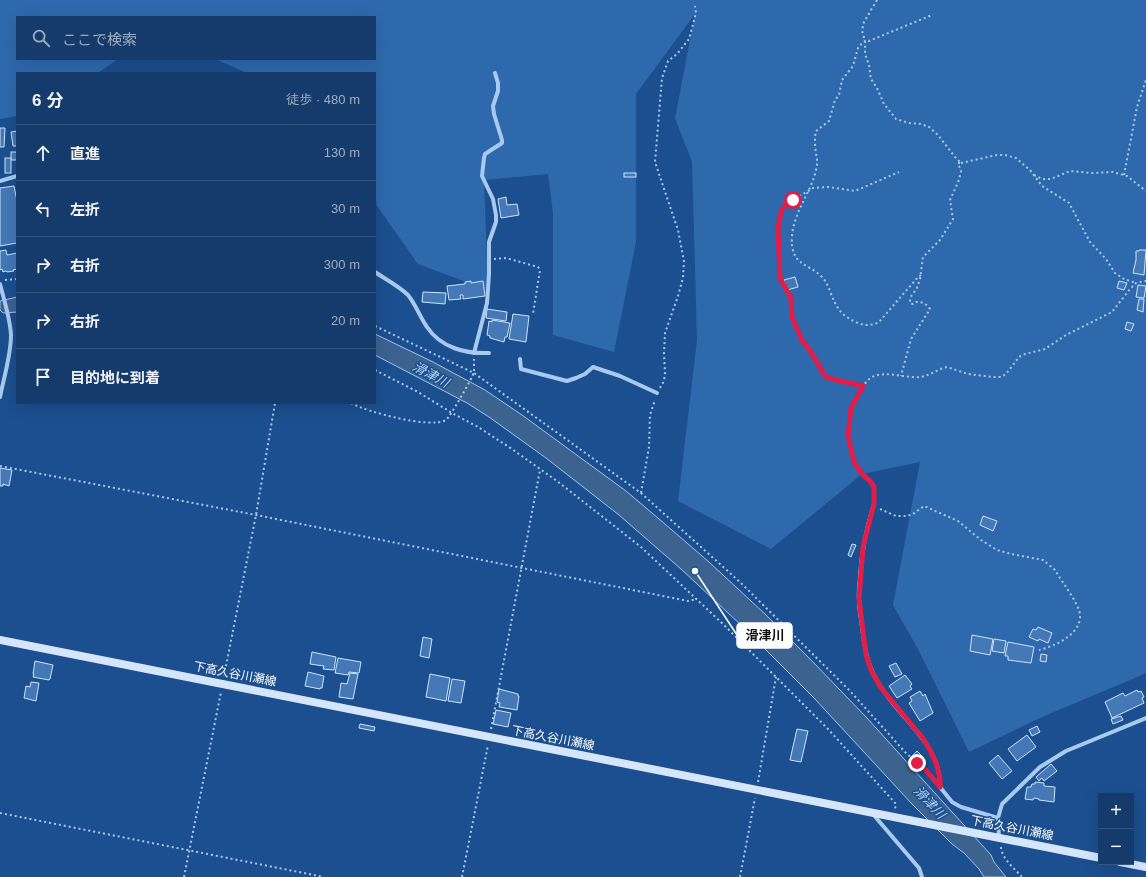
<!DOCTYPE html>
<html lang="ja">
<meta charset="utf-8">
<style>
:root{--surface:#143b6b;--page:#214673;--text:#f1f3f6;--muted:#9dadc1;--line:#33557e}
body{margin:0;font-family:Helvetica,"Noto Sans JP",sans-serif;background:var(--page);color:var(--text)}
.controls{position:absolute;right:12px;bottom:12px;display:grid;overflow:hidden;border-radius:0px;box-shadow:0 4px 16px #0002}
.controls button{width:36px;height:36px;display:grid;place-items:center;padding:0;border:0;border-bottom:1px solid var(--line);background:var(--surface);color:var(--text);font:20px sans-serif}
.stop{position:absolute;width:12px;height:12px;margin:-9px;border:3px solid #e11d48;border-radius:50%;background:#fff}
.stop.end{background:#e11d48;border-color:#fff;box-shadow:0 1px 4px #0008}
.list{margin:0;padding:0;list-style:none}
h2{display:flex;justify-content:space-between;align-items:center;height:52px;margin:0;padding:0 16px;font-size:17px}
h2 small{font-size:13px;font-weight:400;color:var(--muted)}
.list li{display:grid;grid-template-columns:26px 1fr auto;gap:12px;align-items:center;box-sizing:border-box;height:56px;padding:0 16px;border-top:1px solid var(--line)}
.list b{display:block;font-size:15px;white-space:nowrap}
.list em{font-size:13px;font-style:normal;color:var(--muted)}
.icon{flex:none;width:22px;height:22px;fill:none;stroke:currentColor;stroke-width:2;stroke-linecap:round;stroke-linejoin:round}
.map{position:relative;flex:none;width:1146px;height:877px;overflow:hidden}
.search{position:absolute;background:var(--surface);box-shadow:0 4px 16px #0002;left:16px;top:16px;width:360px;height:44px;display:flex;align-items:center;gap:10px;box-sizing:border-box;padding:0 14px;border-radius:0px;color:var(--muted);font-size:15px}
.panel{position:absolute;background:var(--surface);box-shadow:0 4px 16px #0002;left:16px;top:72px;width:360px;height:332px;border-radius:0px}
.map>svg:first-child{display:block}
.green{fill:#2e69ad}
.water{fill:#3c6290;stroke:#9cc4f0}
.building{fill:#4478b7;stroke:#cfe3fa}
.lines{fill:none;stroke-linecap:round;stroke-linejoin:round}
.path{stroke:#a9c9ee;stroke-width:2;stroke-dasharray:2 3;stroke-linecap:butt}
.street{stroke:#a9c9ee;stroke-width:4}
.secondary{stroke:#d6e6fa;stroke-width:8}
.route{stroke:#e11d48;stroke-width:5}
.labels{text-anchor:middle;stroke-width:3;stroke-linejoin:round;paint-order:stroke}
.street-label{font-size:12px;fill:#fff;stroke:#1b4f8f}
.water-label{font-size:13px;font-style:italic;fill:#b5d3f5;stroke:#1b4f8f}
.leader{fill:none;stroke:#fff;stroke-width:1.5}
.callout-dot{fill:#fff;stroke:#1b4f8f;stroke-width:1.5}
.callout{fill:#fff;stroke:#fff;stroke-width:1.5}
.callout-label{font-size:13px;text-anchor:middle;font-weight:bold;fill:#111}
</style>
<div class="map">
<svg width="1146" height="877" viewBox="0 0 1146 877">
<rect width="100%" height="100%" fill="#1b4f8f"/>
<!-- green -->
<path class="green" d="M 0,0 L 1146,0 L 1146,673 L 1135,678 L 1042,717 L 969,752 L 918,649 L 893,605 L 920,462 L 862,474 L 771,549 L 678,501 L 697,340 L 692,162 L 675,118 L 695,14 L 636,94 L 636,242 L 614,352 L 553,335 L 553,213 L 548,174 L 484,180 L 488,290 L 418,264 L 377,206 L 375,194 L 375,73 L 247,73 L 215,59 L 375,59 L 375,17 L 17,17 L 17,59 L 118,59 L 98,73 L 17,73 L 17,116 L 0,119 Z"/>
<!-- water -->
<g class="water">
<path d="M 17,297 L 17,312 L 3,313 L 0,310 L 0,301 Z"/>
<path d="M 375,334 L 433,362 L 485,390 L 522,415 L 626,491 L 665,524 L 709,562 L 765,614 L 812,661 L 867,718 L 991,855 L 994,862 L 1006,877 L 984,877 L 979,869 L 964,853 L 952,844 L 912,804 L 814,698 L 742,626 L 681,569 L 619,515 L 546,458 L 489,417 L 467,403 L 375,355 Z"/>
</g>
<!-- building -->
<g class="building">
<path d="M 0,128 L 5,128 L 4,147 L 0,147 Z"/>
<path d="M 17,131 L 17,146 L 13,146 L 11,132 Z"/>
<rect x="11" y="152" width="6" height="8"/>
<rect x="5" y="158" width="6" height="15"/>
<rect x="624" y="173" width="12" height="4"/>
<path d="M 14,186 L 17,201 L 17,243 L 0,246 L 0,188 Z"/>
<path d="M 506,197 L 507,205 L 517,204 L 519,215 L 501,218 L 498,199 Z"/>
<path d="M 6,250 L 7,255 L 17,253 L 17,269 L 13,270 L 14,271 L 7,272 L 6,271 L 3,272 L 2,269 L 0,270 L 0,251 Z"/>
<path d="M 1139,250 L 1146,250 L 1144,275 L 1133,273 L 1136,260 L 1136,251 L 1139,251 Z"/>
<path d="M 795,277 L 798,287 L 787,290 L 784,280 Z"/>
<path d="M 471,281 L 471,283 L 483,281 L 485,296 L 463,299 L 463,295 L 460,295 L 461,299 L 449,300 L 447,286 L 465,284 L 465,282 Z"/>
<path d="M 1119,281 L 1127,283 L 1124,290 L 1117,288 Z"/>
<path d="M 1138,285 L 1146,286 L 1144,298 L 1136,297 Z"/>
<path d="M 423,292 L 446,293 L 445,304 L 422,302 Z"/>
<path d="M 1139,299 L 1144,299 L 1143,312 L 1137,310 Z"/>
<path d="M 487,309 L 507,312 L 506,321 L 486,318 Z"/>
<path d="M 513,314 L 529,316 L 526,342 L 509,339 Z"/>
<path d="M 492,320 L 510,323 L 507,337 L 505,337 L 504,342 L 490,338 L 490,336 L 487,335 L 489,321 L 492,322 Z"/>
<path d="M 1127,322 L 1134,324 L 1131,331 L 1125,329 Z"/>
<path d="M 0,468 L 12,470 L 9,486 L 3,484 L 3,486 L 0,486 Z"/>
<path d="M 983,516 L 997,521 L 993,531 L 980,525 Z"/>
<path d="M 852,544 L 856,545 L 851,557 L 848,555 Z"/>
<path d="M 1038,627 L 1052,633 L 1048,643 L 1039,639 L 1038,641 L 1029,637 L 1033,629 L 1036,630 Z"/>
<path d="M 972,635 L 993,639 L 990,655 L 970,651 Z"/>
<path d="M 423,637 L 432,639 L 429,658 L 420,656 Z"/>
<path d="M 994,639 L 1006,641 L 1004,653 L 992,651 Z"/>
<path d="M 1008,642 L 1034,647 L 1031,663 L 1008,660 L 1008,656 L 1005,656 Z"/>
<path d="M 312,652 L 336,657 L 334,670 L 323,669 L 324,666 L 310,664 Z"/>
<path d="M 1041,654 L 1047,655 L 1046,662 L 1040,661 Z"/>
<path d="M 338,658 L 361,662 L 359,673 L 349,672 L 348,675 L 335,673 Z"/>
<path d="M 35,661 L 53,665 L 50,679 L 49,680 L 33,677 L 34,674 L 33,674 Z"/>
<path d="M 896,663 L 902,674 L 895,677 L 889,666 Z"/>
<path d="M 308,672 L 324,676 L 322,688 L 320,688 L 320,689 L 305,686 Z"/>
<path d="M 350,673 L 358,674 L 353,699 L 339,697 L 341,683 L 347,684 Z"/>
<path d="M 430,674 L 450,678 L 446,701 L 426,697 Z"/>
<path d="M 905,675 L 912,684 L 910,686 L 912,689 L 897,698 L 889,686 Z"/>
<path d="M 452,679 L 465,681 L 461,703 L 448,701 Z"/>
<path d="M 31,682 L 39,683 L 36,701 L 24,698 L 26,686 L 30,687 Z"/>
<path d="M 499,689 L 518,694 L 518,696 L 519,696 L 517,710 L 499,707 L 500,703 L 497,702 Z"/>
<path d="M 1137,690 L 1138,692 L 1141,691 L 1144,697 L 1142,698 L 1144,703 L 1112,718 L 1105,702 L 1123,693 L 1125,696 Z"/>
<path d="M 920,691 L 923,696 L 925,694 L 933,713 L 920,721 L 909,703 L 912,701 L 910,697 Z"/>
<path d="M 496,710 L 511,713 L 508,727 L 493,724 Z"/>
<path d="M 1121,716 L 1123,720 L 1113,724 L 1111,719 Z"/>
<path d="M 360,724 L 375,727 L 374,731 L 359,728 Z"/>
<path d="M 1037,726 L 1040,732 L 1032,736 L 1029,730 Z"/>
<path d="M 797,729 L 808,731 L 801,762 L 790,760 Z"/>
<path d="M 1027,735 L 1036,747 L 1017,761 L 1008,749 Z"/>
<path d="M 917,751 L 923,757 L 918,762 L 912,756 Z"/>
<path d="M 998,755 L 1012,771 L 1002,779 L 989,763 Z"/>
<path d="M 1051,764 L 1057,771 L 1044,781 L 1042,778 L 1039,781 L 1036,777 Z"/>
<path d="M 1035,782 L 1044,783 L 1044,786 L 1055,787 L 1054,802 L 1039,800 L 1039,799 L 1034,798 L 1033,800 L 1025,799 L 1027,787 L 1031,787 L 1032,784 L 1035,784 Z"/>
</g>
<g class="lines">
<!-- path -->
<g class="path">
<path d="M 877,0 L 864,22 L 862,30 L 865,42 L 865,54 L 869,65 L 871,79 L 877,88 L 884,104 L 896,119 L 909,123 L 921,124 L 929,127 L 938,135 L 955,157 L 961,163 L 958,163 L 961,171 L 959,180 L 950,200 L 953,219 L 940,240 L 923,257 L 920,279 L 917,288 L 910,298 L 910,303 L 913,304 L 916,302 C 922,302 926,303 930,309 L 911,339 L 901,376"/>
<path d="M 961,163 L 997,155 L 1005,155 L 1016,158 L 1030,170 L 1042,186 L 1069,203 L 1090,242 L 1106,259 L 1115,273 L 1124,279 L 1136,283"/>
<path d="M 1034,175 L 1042,179 L 1051,179 L 1070,171 L 1092,173 L 1113,172 L 1127,176 L 1146,191"/>
<path d="M 1124,175 L 1137,107 L 1146,80"/>
<path d="M 494,259 L 506,258 L 538,267 L 540,270 L 533,314"/>
<path d="M 921,275 L 918,277 L 879,322 C 871,326 864,326 856,322 C 840,315 836,307 830,291 C 828,286 826,281 822,277 C 807,262 790,266 792,236 C 794,211 811,193 816,170 C 819,160 815,153 815,143 C 815,139 815,135 816,131 L 829,121 L 835,100 L 839,95 L 842,80 L 853,66 L 858,48 L 862,43 L 867,40 L 869,41 L 932,15"/>
<path d="M 5,280 L 17,279"/>
<path d="M 375,326 L 474,373 L 641,493 L 741,583 L 850,691 L 905,752 L 917,763 L 924,768 L 932,778"/>
<path d="M 375,370 L 418,392 L 452,413 L 478,427 L 509,447 L 557,481 L 641,547 L 724,625 L 828,729 L 896,804 L 895,809"/>
<path d="M 863,386 L 825,376 L 811,352 L 802,340 L 792,317 L 791,298 L 780,278 L 778,229 L 782,209 L 793,200 L 813,188 L 828,187 L 855,191 L 899,172"/>
<path d="M 660,388 L 664,381 L 665,373 L 664,354 L 665,333 L 678,296 L 683,278 L 684,261 L 678,230 L 655,162 L 662,78 L 668,61 L 677,54 L 689,39 L 696,13 L 695,6"/>
<path d="M 351,403 C 367,412 430,429 446,420 C 450,417 473,377 474,372 C 474,368 474,363 474,359"/>
<path d="M 0,466 L 256,515 L 688,601 L 697,599"/>
<path d="M 641,493 L 649,447 L 650,415 L 655,400"/>
<path d="M 874,497 C 874,494 874,491 874,488 C 873,481 858,471 854,461 C 844,438 847,411 860,390 C 863,386 867,380 872,377 C 887,370 906,379 921,377 C 931,375 938,369 947,367 L 968,374 L 993,377 L 1001,377 L 1006,374 L 1019,357 L 1025,354 L 1045,349 L 1066,335 L 1112,312 L 1130,289 L 1136,283 L 1146,281"/>
<path d="M 880,509 L 896,516 L 907,516 L 913,514 L 924,506 L 958,521 L 981,540 L 997,550 L 1011,554 L 1043,560 L 1055,570 C 1062,582 1074,597 1079,610 C 1086,632 1056,646 1039,650"/>
<path d="M 224,676 L 256,515 L 275,403"/>
<path d="M 491,729 L 540,470"/>
<path d="M 758,782 L 776,677"/>
<path d="M 0,813 L 324,877"/>
<path d="M 1001,847 C 1002,859 1014,868 1022,877"/>
<path d="M 184,877 L 221,692"/>
<path d="M 462,877 L 488,745"/>
<path d="M 740,877 L 755,798"/>
</g>
<!-- street -->
<g class="street">
<path d="M 0,181 L 17,176"/>
<path d="M 375,272 C 385,279 399,286 408,295 C 416,305 420,317 427,327 C 441,348 466,354 489,353"/>
<path d="M 0,284 C 4,300 10,318 11,335 C 11,355 4,377 0,397"/>
<path d="M 474,353 L 487,303 L 489,274 L 489,242 L 496,222 L 496,215 L 493,199 L 482,176 L 484,158 L 485,154 L 502,143 L 502,140 L 494,114 L 493,106 L 498,91 L 498,83 L 495,73"/>
<path d="M 520,359 L 521,369 L 567,381 L 576,378 L 585,374 L 593,367 L 620,376 L 657,393"/>
<path d="M 874,504 C 866,529 862,549 860,575 C 860,583 858,592 859,600 C 859,609 861,618 862,627 C 865,651 867,666 881,687 C 901,720 941,744 940,787 L 952,802 L 961,807 L 998,818"/>
<path d="M 872,813 L 919,868 L 922,877"/>
<path d="M 999,838 L 998,818 L 1002,804 L 1040,767 L 1066,751 L 1146,718"/>
</g>
<!-- secondary -->
<g class="secondary">
<path d="M 0,640 L 1101,858"/>
<path d="M 1120,862 L 1146,867"/>
</g>
</g>
<g class="lines">
<!-- route -->
<path class="route" d="M 793,200 L 782,209 L 780,217 L 778,228 L 780,278 L 791,298 L 792,317 L 802,340 L 811,352 L 825,376 L 832,379 L 863,386 L 851,408 L 848,436 L 854,462 L 862,474 L 870,481 L 874,487 L 874,504 L 863,547 L 859,599 L 866,655 L 871,670 L 881,688 L 922,737 L 930,750 L 936,763 L 940,778 L 940,787 L 924,768 L 917,763"/>
</g>
<g class="labels">
<!-- street labels -->
<g class="street-label">
<text transform="translate(235 674) rotate(11)" y="4">下高久谷川瀬線</text>
<text transform="translate(553 738) rotate(11)" y="4">下高久谷川瀬線</text>
<text transform="translate(1012 828) rotate(11)" y="4">下高久谷川瀬線</text>
</g>
<!-- water labels -->
<g class="water-label">
<text transform="translate(431 374) rotate(28)" y="5">滑津川</text>
<text transform="translate(930 802) rotate(47)" y="5">滑津川</text>
</g>
</g>
<!-- callouts -->
<path class="leader" d="M695 571L737 635"/>
<circle class="callout-dot" cx="695" cy="571" r="4"/>
<rect class="callout" x="737" y="623" width="55" height="25" rx="4"/>
<g class="callout-label">
<text x="765" y="640">滑津川</text>
</g>
</svg>
<div class="controls">
<button>+</button>
<button>−</button>
</div>
<div class="stop" style="left:793px;top:200px"></div>
<div class="stop end" style="left:917px;top:763px"></div>
<div class="search"><svg class="icon" aria-label="search" viewBox="0 0 24 24"><circle cx="10" cy="10" r="6"/><path d="M15 15l6 6"/></svg>ここで検索</div>
<section class="panel">
<h2>6 分<small>徒歩 · 480 m</small></h2>
<ul class="list">
<li><svg class="icon" aria-label="ahead" viewBox="0 0 24 24"><path d="M12 20V5M6 11l6-6 6 6"/></svg><div><b>直進</b></div><em>130 m</em></li>
<li><svg class="icon" aria-label="left" viewBox="0 0 24 24"><path d="M17 20v-9H6M10 6l-5 5 5 5"/></svg><div><b>左折</b></div><em>30 m</em></li>
<li><svg class="icon" aria-label="right" viewBox="0 0 24 24"><path d="M7 20v-9h11M14 6l5 5-5 5"/></svg><div><b>右折</b></div><em>300 m</em></li>
<li><svg class="icon" aria-label="right" viewBox="0 0 24 24"><path d="M7 20v-9h11M14 6l5 5-5 5"/></svg><div><b>右折</b></div><em>20 m</em></li>
<li><svg class="icon" aria-label="arrive" viewBox="0 0 24 24"><path d="M6 21V4h12l-3 4 3 4H6"/></svg><div><b>目的地に到着</b></div></li>
</ul>
</section>
</div>
